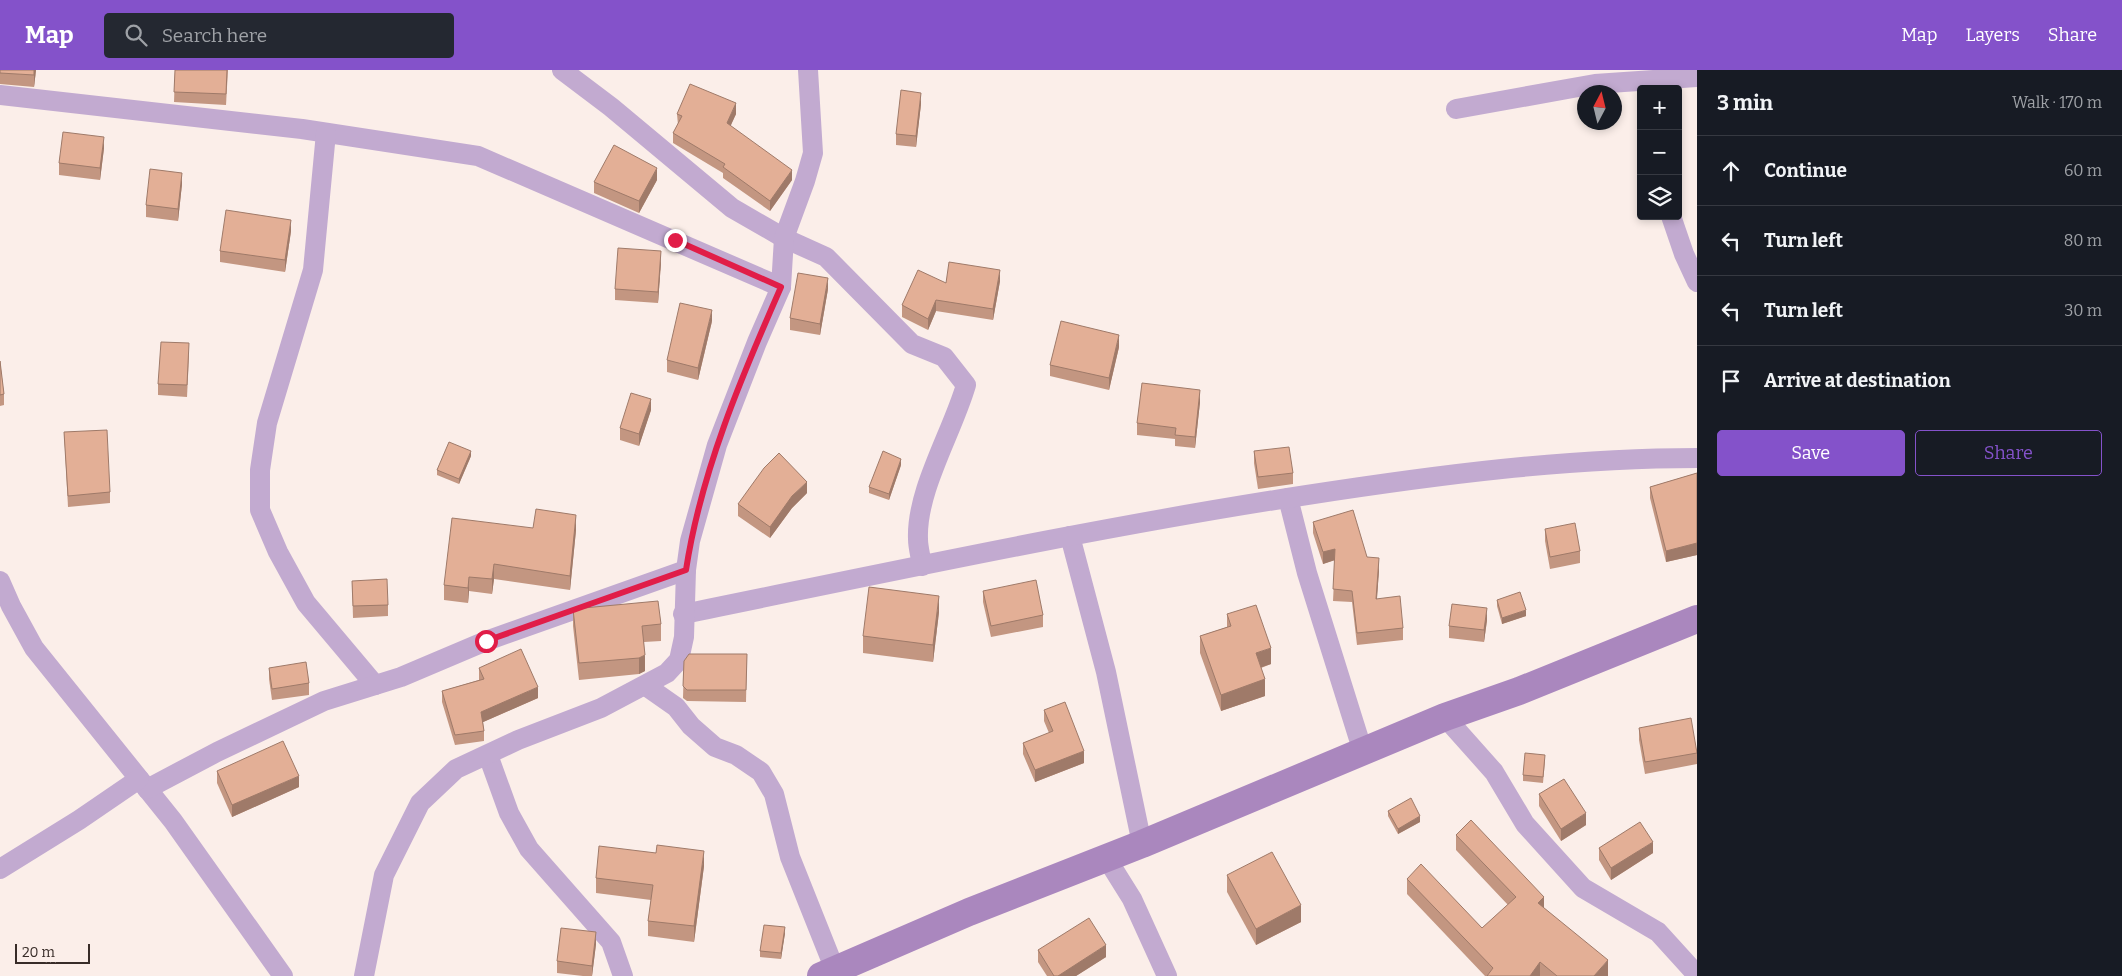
<!DOCTYPE html>
<meta charset="utf-8">
<style>
:root{--surface:#171b24;--page:#242831;--text:#f1f3f6;--muted:#9ea1a6;--line:#363941;--accent:#8452ca}
body{margin:0;font-family:Bitter,serif;background:var(--page);color:var(--text)}
.controls{position:absolute;right:15px;top:15px;display:grid;overflow:hidden;border-radius:5px;box-shadow:0 2px 8px #0003}
.controls button{width:45px;height:45px;display:grid;place-items:center;padding:0;border:0;border-bottom:1px solid var(--line);background:var(--surface);color:var(--text);font:25px sans-serif}
.compass{position:absolute;left:1577px;top:15px;width:45px;height:45px;border-radius:50%;background:var(--surface);box-shadow:0 2px 8px #0003;rotate:7deg}
.scale{position:absolute;left:15px;bottom:12px;width:75px;box-sizing:border-box;padding-left:5px;border:2px solid #382c28;border-top:0;font-size:14px;line-height:18px;white-space:nowrap;color:#382c28;-webkit-text-stroke:4px #fbeee9;paint-order:stroke}
.stop{position:absolute;width:15px;height:15px;margin:-11px;border:4px solid #e11d48;border-radius:50%;background:#fff}
.stop.end{background:#e11d48;border-color:#fff;box-shadow:0 1px 5px #0008}
.list{margin:0;padding:0;list-style:none}
h2{display:flex;justify-content:space-between;align-items:center;height:65px;margin:0;padding:0 20px;font-size:21px}
h2 small{font-size:16px;font-weight:400;color:var(--muted)}
.list li{display:grid;grid-template-columns:32px 1fr auto;gap:15px;align-items:center;box-sizing:border-box;height:70px;padding:0 20px;border-top:1px solid var(--line)}
.list b{display:block;font-size:19px;white-space:nowrap}
.list em{font-size:16px;font-style:normal;color:var(--muted)}
.actions{display:flex;gap:10px;padding:15px 20px}
.actions a{flex:1;padding:11px 0;border:1px solid var(--accent);border-radius:5px;text-align:center;font-size:18px;color:var(--accent)}
.actions .main{background:var(--accent);color:#fff}
.icon{flex:none;width:28px;height:28px;fill:none;stroke:currentColor;stroke-width:2;stroke-linecap:round;stroke-linejoin:round}
.map{position:relative;flex:none;width:1697px;height:906px;overflow:hidden}
header{display:flex;align-items:center;gap:30px;box-sizing:border-box;height:70px;padding:0 25px;background:var(--accent);color:#fff}
header strong{font-size:24px}
nav{display:flex;gap:28px;margin-inline-start:auto;font-size:18px}
.search{width:350px;height:45px;background:var(--page);display:flex;align-items:center;gap:12px;box-sizing:border-box;padding:0 18px;border-radius:5px;color:var(--muted);font-size:19px}
main{display:flex}
aside{flex:1;background:var(--surface)}
.map>svg:first-child{display:block}
.lines{fill:none;stroke-linecap:round;stroke-linejoin:round}
.street{stroke:#c2aad0;stroke-width:20}
.secondary{stroke:#aa87be;stroke-width:28}
.wall{fill:#c39681}
.shaded-wall{fill:#9f7a69}
.building{fill:#e3af96;stroke:#9f7a69}
.route{stroke:#e11d48;stroke-width:6}
</style>
<header>
<strong>Map</strong>
<div class="search"><svg class="icon" aria-label="search" viewBox="0 0 24 24"><circle cx="10" cy="10" r="6"/><path d="M15 15l6 6"/></svg>Search here</div>
<nav><a>Map</a><a>Layers</a><a>Share</a></nav>
</header>
<main>
<div class="map">
<svg width="1697" height="906" viewBox="0 0 1697 906">
<rect width="100%" height="100%" fill="#fbeee9"/>
<g class="lines">
<!-- street -->
<g class="street">
<path d="M 562,0 L 611,37 L 732,138 L 784,168 L 826,187 L 912,274 L 944,287 L 966,315 C 952,363 916,421 918,469 C 918,478 921,487 922,496"/>
<path d="M 0,25 L 302,59 L 478,86 L 781,217"/>
<path d="M 1456,39 L 1595,14 L 1697,7"/>
<path d="M 326,63 L 313,200 L 267,353 L 260,400 L 260,440 L 278,482 L 306,533 L 375,615"/>
<path d="M 1671,146 L 1684,184 L 1697,212"/>
<path d="M 1288,428 L 1307,503 L 1363,682"/>
<path d="M 1070,466 L 1106,602 L 1142,774"/>
<path d="M 0,511 L 11,536 L 34,578 L 173,751 L 283,906"/>
<path d="M 683,544 C 890,502 1098,457 1307,425 C 1437,405 1566,388 1697,388"/>
<path d="M 646,616 L 676,637 L 691,656 L 715,677 L 736,685 L 761,702 L 774,724 L 790,787 L 835,900"/>
<path d="M 1445,647 L 1494,702 L 1525,754 L 1583,818 L 1658,862 L 1697,905"/>
<path d="M 488,685 L 509,743 L 529,779 L 611,872 L 623,906"/>
<path d="M 147,719 L 217,682 L 324,631 L 401,607 L 486,571 L 686,500"/>
<path d="M 1107,789 L 1132,829 L 1167,906"/>
<path d="M 0,799 L 79,750 L 139,709"/>
<path d="M 364,906 L 384,805 L 420,733 L 456,699 L 518,670 L 601,638 L 667,603 L 679,590 L 684,567 L 686,500 L 690,471 L 717,375 L 757,272 L 781,217 L 784,168 L 805,111 L 813,83 L 808,0"/>
</g>
<!-- secondary -->
<path class="secondary" d="M 821,906 L 969,842 L 1142,774 L 1445,647 L 1519,621 L 1697,549"/>
</g>
<!-- wall -->
<g class="wall">
<path d="M 0,0 L 36,0 L 34,17 L 0,14 Z"/>
<path d="M 175,0 L 228,0 L 226,35 L 174,32 Z"/>
<path d="M 921,34 L 916,77 L 896,75 L 896,64 Z"/>
<path d="M 677,44 L 736,44 L 730,56 L 792,110 L 770,141 L 723,108 L 723,103 L 673,73 L 673,63 L 678,55 Z"/>
<path d="M 104,78 L 100,110 L 59,105 L 59,93 Z"/>
<path d="M 657,110 L 639,143 L 594,123 L 594,112 Z"/>
<path d="M 182,114 L 178,151 L 146,147 L 146,135 Z"/>
<path d="M 291,161 L 285,202 L 220,192 L 220,181 Z"/>
<path d="M 661,192 L 658,233 L 615,230 L 615,219 Z"/>
<path d="M 1000,211 L 993,250 L 936,241 L 928,260 L 902,247 L 902,235 L 946,213 Z"/>
<path d="M 828,219 L 820,265 L 790,260 L 790,248 Z"/>
<path d="M 712,251 L 698,310 L 667,302 L 667,290 Z"/>
<path d="M 1119,277 L 1109,320 L 1050,306 L 1050,295 Z"/>
<path d="M 189,285 L 187,327 L 158,325 L 158,314 Z"/>
<path d="M 0,291 L 4,324 L 4,335 L 0,336 Z"/>
<path d="M 1200,332 L 1195,378 L 1175,376 L 1175,369 L 1137,365 L 1137,353 Z"/>
<path d="M 651,340 L 639,376 L 620,370 L 620,358 Z"/>
<path d="M 64,362 L 110,422 L 110,433 L 68,437 Z"/>
<path d="M 1254,381 L 1293,403 L 1293,414 L 1258,419 L 1254,393 Z"/>
<path d="M 471,386 L 459,414 L 437,405 L 437,400 Z"/>
<path d="M 901,395 L 889,430 L 869,423 L 869,417 Z"/>
<path d="M 1697,403 L 1697,485 L 1666,492 L 1650,428 L 1650,417 Z"/>
<path d="M 807,423 L 792,438 L 770,468 L 738,446 L 738,434 Z"/>
<path d="M 1313,452 L 1367,487 L 1379,500 L 1377,529 L 1403,558 L 1403,570 L 1357,575 L 1352,532 L 1333,531 L 1335,490 L 1323,494 L 1313,463 Z"/>
<path d="M 533,458 L 576,460 L 570,520 L 494,509 L 492,524 L 469,521 L 468,533 L 444,530 L 444,515 Z"/>
<path d="M 1545,459 L 1580,481 L 1580,493 L 1550,499 L 1545,471 Z"/>
<path d="M 352,511 L 388,535 L 388,546 L 353,548 Z"/>
<path d="M 983,521 L 1043,545 L 1043,557 L 991,567 L 983,532 Z"/>
<path d="M 1497,530 L 1526,546 L 1502,554 L 1497,536 Z"/>
<path d="M 573,539 L 661,554 L 661,571 L 644,572 L 645,601 L 639,604 L 579,610 L 573,556 Z"/>
<path d="M 939,542 L 933,592 L 863,583 L 863,566 Z"/>
<path d="M 1227,544 L 1271,594 L 1261,598 L 1265,626 L 1221,641 L 1200,583 L 1200,566 L 1227,557 Z"/>
<path d="M 1487,550 L 1484,572 L 1449,568 L 1449,556 Z"/>
<path d="M 747,584 L 746,632 L 687,631 L 683,628 L 684,591 Z"/>
<path d="M 269,598 L 309,613 L 309,625 L 272,630 L 269,609 Z"/>
<path d="M 479,598 L 538,628 L 483,652 L 484,661 L 484,671 L 455,675 L 442,632 L 442,621 L 479,610 Z"/>
<path d="M 1044,640 L 1084,693 L 1035,712 L 1023,684 L 1023,673 L 1049,663 L 1044,651 Z"/>
<path d="M 1639,658 L 1697,681 L 1697,694 L 1645,704 L 1639,670 Z"/>
<path d="M 1545,691 L 1543,713 L 1523,711 L 1523,705 Z"/>
<path d="M 217,701 L 299,717 L 232,747 L 217,713 Z"/>
<path d="M 1539,724 L 1586,755 L 1561,771 L 1539,736 Z"/>
<path d="M 1388,741 L 1420,752 L 1398,764 L 1388,746 Z"/>
<path d="M 1456,765 L 1544,838 L 1607,906 L 1485,906 L 1407,824 L 1407,809 L 1482,858 L 1508,835 L 1456,780 Z"/>
<path d="M 1599,778 L 1653,783 L 1611,810 L 1599,790 Z"/>
<path d="M 704,796 L 694,872 L 648,866 L 648,851 L 651,830 L 596,823 L 596,808 Z"/>
<path d="M 1227,805 L 1301,852 L 1256,875 L 1227,822 Z"/>
<path d="M 785,863 L 781,889 L 760,887 L 760,881 Z"/>
<path d="M 596,874 L 592,906 L 583,906 L 557,903 L 557,891 Z"/>
<path d="M 1038,880 L 1106,887 L 1076,906 L 1047,906 L 1038,892 Z"/>
</g>
<!-- shaded-wall -->
<g class="shaded-wall">
<path d="M 34,0 L 36,0 L 34,17 Z"/>
<path d="M 921,23 L 921,34 L 916,77 L 916,66 Z"/>
<path d="M 736,33 L 736,44 L 727,64 L 727,53 Z"/>
<path d="M 104,67 L 104,78 L 100,110 L 100,98 Z"/>
<path d="M 657,98 L 657,110 L 639,143 L 639,131 Z"/>
<path d="M 792,100 L 792,110 L 770,141 L 770,131 Z"/>
<path d="M 182,103 L 182,114 L 178,151 L 178,139 Z"/>
<path d="M 291,150 L 291,161 L 285,202 L 285,190 Z"/>
<path d="M 661,181 L 661,192 L 658,233 L 658,222 Z"/>
<path d="M 1000,200 L 1000,211 L 993,250 L 993,239 Z"/>
<path d="M 828,208 L 828,219 L 820,265 L 820,254 Z"/>
<path d="M 936,230 L 936,241 L 928,260 L 928,249 Z"/>
<path d="M 712,240 L 712,251 L 698,310 L 698,298 Z"/>
<path d="M 1119,265 L 1119,277 L 1109,320 L 1109,308 Z"/>
<path d="M 1200,320 L 1200,332 L 1195,378 L 1195,367 Z"/>
<path d="M 651,329 L 651,340 L 639,376 L 639,364 Z"/>
<path d="M 471,381 L 471,386 L 459,414 L 459,409 Z"/>
<path d="M 901,389 L 901,395 L 889,430 L 889,424 Z"/>
<path d="M 807,412 L 807,423 L 792,438 L 770,468 L 770,457 L 792,426 Z"/>
<path d="M 576,445 L 576,460 L 570,520 L 570,506 Z"/>
<path d="M 1697,473 L 1697,485 L 1666,492 L 1666,481 Z"/>
<path d="M 1335,479 L 1335,490 L 1323,494 L 1323,482 Z"/>
<path d="M 1379,488 L 1379,500 L 1376,540 L 1376,529 Z"/>
<path d="M 494,494 L 494,509 L 492,524 L 492,509 Z"/>
<path d="M 469,507 L 469,521 L 468,533 L 468,518 Z"/>
<path d="M 939,526 L 939,542 L 933,592 L 933,575 Z"/>
<path d="M 1487,538 L 1487,550 L 1484,572 L 1484,560 Z"/>
<path d="M 1526,540 L 1526,546 L 1502,554 L 1502,548 Z"/>
<path d="M 1271,578 L 1271,594 L 1256,599 L 1256,583 Z"/>
<path d="M 645,585 L 645,601 L 639,604 L 639,588 Z"/>
<path d="M 1265,609 L 1265,626 L 1221,641 L 1221,625 Z"/>
<path d="M 538,617 L 538,628 L 481,653 L 481,642 Z"/>
<path d="M 1084,681 L 1084,693 L 1035,712 L 1035,700 Z"/>
<path d="M 299,706 L 299,717 L 232,747 L 232,735 Z"/>
<path d="M 1586,743 L 1586,755 L 1561,771 L 1561,759 Z"/>
<path d="M 1420,746 L 1420,752 L 1398,764 L 1398,759 Z"/>
<path d="M 1653,772 L 1653,783 L 1611,810 L 1611,798 Z"/>
<path d="M 704,781 L 704,796 L 694,872 L 694,856 Z"/>
<path d="M 1544,827 L 1544,843 L 1538,833 Z"/>
<path d="M 1301,835 L 1301,852 L 1256,875 L 1256,859 Z"/>
<path d="M 785,857 L 785,863 L 781,889 L 781,883 Z"/>
<path d="M 596,862 L 596,874 L 592,906 L 592,896 Z"/>
<path d="M 1106,875 L 1106,887 L 1076,906 L 1058,906 Z"/>
<path d="M 1608,890 L 1608,906 L 1594,906 Z"/>
<path d="M 1540,892 L 1540,906 L 1530,906 Z"/>
</g>
<!-- building -->
<g class="building">
<path d="M 0,0 L 34,0 L 34,5 L 0,3 Z"/>
<path d="M 175,0 L 227,0 L 226,24 L 174,22 Z"/>
<path d="M 690,14 L 736,33 L 727,53 L 792,100 L 770,131 L 723,97 L 725,94 L 673,63 L 682,46 L 677,44 Z"/>
<path d="M 901,20 L 921,23 L 916,66 L 896,64 Z"/>
<path d="M 63,62 L 104,67 L 100,98 L 59,93 Z"/>
<path d="M 614,75 L 657,98 L 639,131 L 594,112 Z"/>
<path d="M 150,99 L 182,103 L 178,139 L 146,135 Z"/>
<path d="M 226,140 L 291,150 L 285,190 L 220,181 Z"/>
<path d="M 618,178 L 661,181 L 658,222 L 615,219 Z"/>
<path d="M 949,192 L 1000,200 L 993,239 L 936,230 L 928,249 L 902,235 L 918,200 L 946,213 Z"/>
<path d="M 798,203 L 828,208 L 820,254 L 790,248 Z"/>
<path d="M 680,233 L 712,240 L 698,298 L 667,290 Z"/>
<path d="M 1061,251 L 1119,265 L 1109,308 L 1050,295 Z"/>
<path d="M 161,272 L 189,273 L 187,315 L 158,314 Z"/>
<path d="M 0,291 L 4,324 L 0,325 Z"/>
<path d="M 1142,313 L 1200,320 L 1195,367 L 1175,365 L 1176,358 L 1137,353 Z"/>
<path d="M 631,323 L 651,329 L 639,364 L 620,358 Z"/>
<path d="M 107,360 L 110,422 L 68,426 L 64,362 Z"/>
<path d="M 449,372 L 471,381 L 459,409 L 437,400 Z"/>
<path d="M 1289,377 L 1293,403 L 1258,407 L 1254,381 Z"/>
<path d="M 883,381 L 901,389 L 889,424 L 869,417 Z"/>
<path d="M 779,383 L 807,412 L 792,426 L 770,457 L 738,434 L 764,398 Z"/>
<path d="M 1697,403 L 1697,473 L 1666,481 L 1650,417 Z"/>
<path d="M 536,439 L 576,445 L 570,506 L 494,494 L 492,509 L 469,507 L 468,518 L 444,515 L 452,448 L 533,458 Z"/>
<path d="M 1353,440 L 1367,487 L 1379,488 L 1376,529 L 1400,526 L 1403,558 L 1357,563 L 1352,521 L 1333,519 L 1335,479 L 1323,482 L 1313,452 Z"/>
<path d="M 1575,453 L 1580,481 L 1550,487 L 1545,459 Z"/>
<path d="M 387,509 L 388,535 L 353,536 L 352,511 Z"/>
<path d="M 1036,510 L 1043,545 L 991,556 L 983,521 Z"/>
<path d="M 869,517 L 939,526 L 933,575 L 863,566 Z"/>
<path d="M 1520,522 L 1526,540 L 1502,548 L 1497,530 Z"/>
<path d="M 658,531 L 661,554 L 642,556 L 645,585 L 639,588 L 579,593 L 573,539 Z"/>
<path d="M 1452,534 L 1487,538 L 1484,560 L 1449,556 Z"/>
<path d="M 1256,535 L 1271,578 L 1256,583 L 1265,609 L 1221,625 L 1200,566 L 1231,556 L 1227,544 Z"/>
<path d="M 521,579 L 538,617 L 481,642 L 484,661 L 455,665 L 442,621 L 484,609 L 479,598 Z"/>
<path d="M 689,584 L 747,584 L 746,620 L 687,620 L 683,616 L 684,591 Z"/>
<path d="M 306,592 L 309,613 L 272,619 L 269,598 Z"/>
<path d="M 1065,632 L 1084,681 L 1035,700 L 1023,673 L 1053,661 L 1044,640 Z"/>
<path d="M 1691,648 L 1697,683 L 1645,692 L 1639,658 Z"/>
<path d="M 283,671 L 299,706 L 232,735 L 217,701 Z"/>
<path d="M 1525,683 L 1545,685 L 1543,707 L 1523,705 Z"/>
<path d="M 1564,709 L 1586,743 L 1561,759 L 1539,724 Z"/>
<path d="M 1411,728 L 1420,746 L 1398,759 L 1388,741 Z"/>
<path d="M 1471,750 L 1544,827 L 1538,833 L 1608,890 L 1594,906 L 1557,906 L 1540,892 L 1530,906 L 1487,906 L 1493,898 L 1407,809 L 1421,794 L 1482,858 L 1516,827 L 1456,765 Z"/>
<path d="M 1640,752 L 1653,772 L 1611,798 L 1599,778 Z"/>
<path d="M 657,775 L 704,781 L 694,856 L 648,851 L 653,815 L 596,808 L 599,776 L 656,783 Z"/>
<path d="M 1272,782 L 1301,835 L 1256,859 L 1227,805 Z"/>
<path d="M 1089,848 L 1106,875 L 1058,906 L 1054,906 L 1038,880 Z"/>
<path d="M 764,855 L 785,857 L 781,883 L 760,881 Z"/>
<path d="M 561,858 L 596,862 L 592,896 L 557,891 Z"/>
</g>
<g class="lines">
<!-- route -->
<path class="route" d="M 486,571 L 686,500 C 701,402 741,308 781,217 L 675,170"/>
</g>
</svg>
<div class="controls">
<button>+</button>
<button>−</button>
<button><svg class="icon" aria-label="layers" viewBox="0 0 24 24"><path d="M12 4l9 5-9 5-9-5zM3 14l9 5 9-5"/></svg></button>
</div>
<svg class="compass" viewBox="-18 -18 36 36"><path d="M0-13l5 13h-10z" fill="#e53935"/><path d="M0 13l5-13h-10z" fill="#9ea1a6"/></svg>
<div class="scale">20 m</div>
<div class="stop" style="left:486px;top:571px"></div>
<div class="stop end" style="left:675px;top:170px"></div>
</div>
<aside>
<h2>3 min<small>Walk · 170 m</small></h2>
<ul class="list">
<li><svg class="icon" aria-label="ahead" viewBox="0 0 24 24"><path d="M12 20V5M6 11l6-6 6 6"/></svg><div><b>Continue</b></div><em>60 m</em></li>
<li><svg class="icon" aria-label="left" viewBox="0 0 24 24"><path d="M17 20v-9H6M10 6l-5 5 5 5"/></svg><div><b>Turn left</b></div><em>80 m</em></li>
<li><svg class="icon" aria-label="left" viewBox="0 0 24 24"><path d="M17 20v-9H6M10 6l-5 5 5 5"/></svg><div><b>Turn left</b></div><em>30 m</em></li>
<li><svg class="icon" aria-label="arrive" viewBox="0 0 24 24"><path d="M6 21V4h12l-3 4 3 4H6"/></svg><div><b>Arrive at destination</b></div></li>
</ul>
<div class="actions"><a class="main">Save</a><a>Share</a></div>
</aside>
</main>
